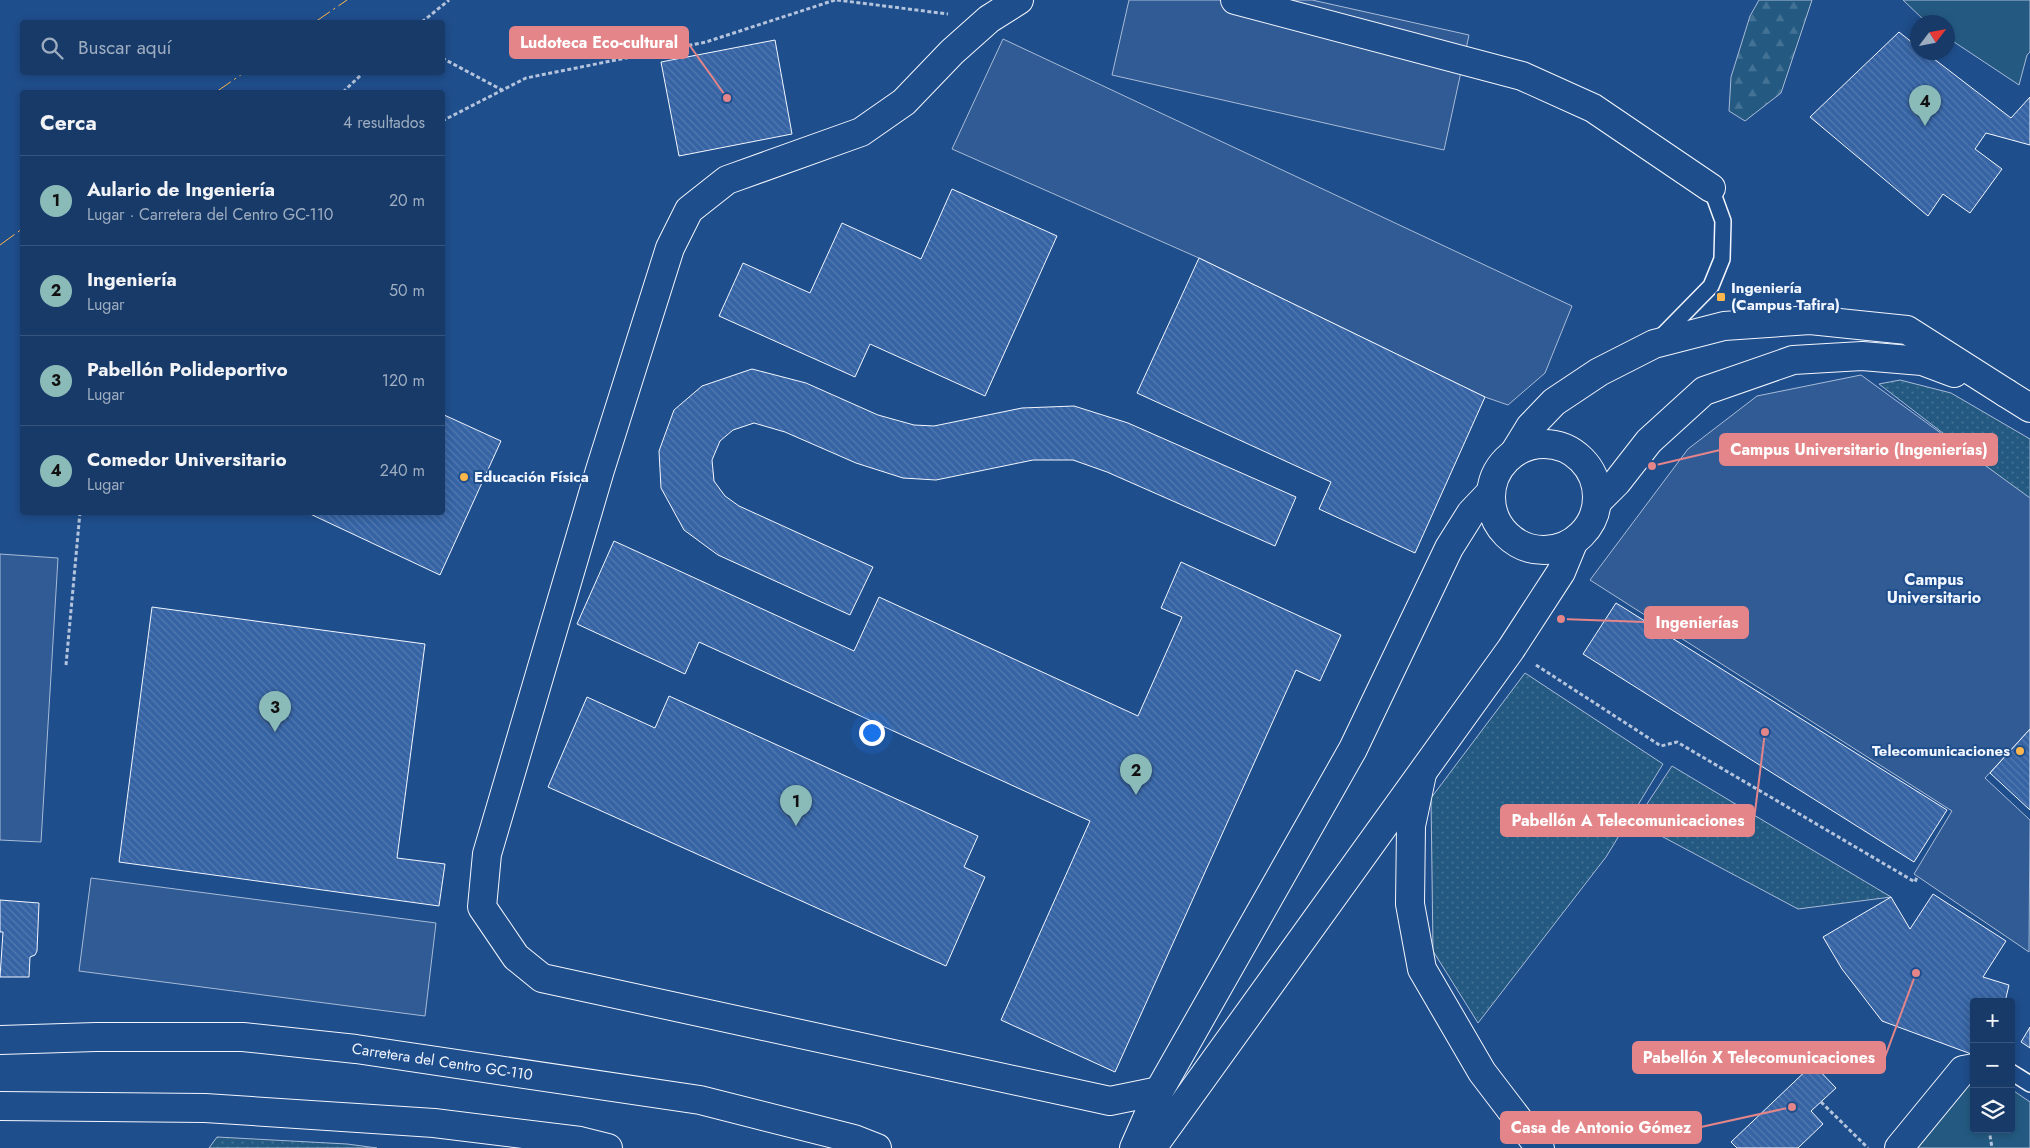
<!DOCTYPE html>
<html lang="es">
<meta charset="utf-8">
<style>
:root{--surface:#173a69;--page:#244571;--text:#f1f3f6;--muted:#9eadc0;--line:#36547d;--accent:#8bbbb9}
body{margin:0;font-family:Jost,sans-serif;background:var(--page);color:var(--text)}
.controls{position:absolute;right:15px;bottom:15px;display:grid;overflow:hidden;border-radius:5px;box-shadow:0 2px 8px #0003}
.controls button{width:45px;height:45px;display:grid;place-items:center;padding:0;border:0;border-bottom:1px solid var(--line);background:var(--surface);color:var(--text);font:25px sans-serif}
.compass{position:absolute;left:1910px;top:15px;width:45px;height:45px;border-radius:50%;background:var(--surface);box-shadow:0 2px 8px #0003;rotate:58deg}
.you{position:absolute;left:871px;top:732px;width:18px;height:18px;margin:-12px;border:4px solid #fff;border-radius:50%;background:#1a73e8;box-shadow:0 0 0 8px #1a73e833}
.badge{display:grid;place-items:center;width:32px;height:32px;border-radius:50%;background:var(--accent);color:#111;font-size:16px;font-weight:700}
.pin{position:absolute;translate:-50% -41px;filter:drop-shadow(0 1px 2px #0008)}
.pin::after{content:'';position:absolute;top:26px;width:18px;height:15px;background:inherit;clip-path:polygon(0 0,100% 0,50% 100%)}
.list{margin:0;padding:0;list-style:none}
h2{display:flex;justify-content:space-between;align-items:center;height:65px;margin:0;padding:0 20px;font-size:21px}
h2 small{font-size:16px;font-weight:400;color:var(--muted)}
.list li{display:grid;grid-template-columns:32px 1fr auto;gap:15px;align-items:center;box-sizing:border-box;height:90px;padding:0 20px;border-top:1px solid var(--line)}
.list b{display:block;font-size:19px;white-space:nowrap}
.list p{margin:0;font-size:16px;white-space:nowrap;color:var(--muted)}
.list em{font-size:16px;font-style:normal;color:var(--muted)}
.icon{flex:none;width:28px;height:28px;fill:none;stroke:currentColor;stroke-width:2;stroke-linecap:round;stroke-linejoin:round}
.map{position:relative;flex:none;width:2030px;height:1148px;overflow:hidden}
.search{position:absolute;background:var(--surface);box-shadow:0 2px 8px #0003;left:20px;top:20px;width:425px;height:55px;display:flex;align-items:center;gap:12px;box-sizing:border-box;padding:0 18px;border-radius:5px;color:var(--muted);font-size:19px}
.panel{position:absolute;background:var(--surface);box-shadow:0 2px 8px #0003;left:20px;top:90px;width:425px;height:425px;border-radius:5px}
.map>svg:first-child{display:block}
.green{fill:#245a82;stroke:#a8bbd7}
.forest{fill:url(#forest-firs);stroke:#a8bbd7}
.garden{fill:url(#garden-dots);stroke:#a8bbd7}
.parking{fill:#305b95;stroke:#a8bbd7}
.building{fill:url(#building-back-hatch);stroke:#f2f6ff}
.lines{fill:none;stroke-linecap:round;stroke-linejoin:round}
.service-casing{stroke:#f2f6ff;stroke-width:18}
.minor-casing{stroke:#f2f6ff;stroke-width:30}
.tertiary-casing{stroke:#f2f6ff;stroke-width:30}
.secondary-casing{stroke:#f2f6ff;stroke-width:30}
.path{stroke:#b3c4dc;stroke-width:3;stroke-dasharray:4 2.5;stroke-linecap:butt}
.service{stroke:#1f4e8c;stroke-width:15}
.minor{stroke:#1f4e8c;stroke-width:28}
.tertiary{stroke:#1f4e8c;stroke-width:28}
.secondary{stroke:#1f4e8c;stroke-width:28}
.power{stroke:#ffb74d;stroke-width:1;stroke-dasharray:18 4 2.5 4;stroke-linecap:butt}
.poi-dot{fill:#ffb74d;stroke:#1f4e8c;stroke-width:2}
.labels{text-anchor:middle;stroke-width:4;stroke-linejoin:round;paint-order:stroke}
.poi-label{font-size:15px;font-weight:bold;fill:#f2f6ff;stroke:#1f4e8c;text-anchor:start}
.street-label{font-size:15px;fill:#f2f6ff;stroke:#1f4e8c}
.neighbourhood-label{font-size:16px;font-weight:bold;fill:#f2f6ff;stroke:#1f4e8c}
.leader{fill:none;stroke:#e38589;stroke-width:2}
.callout-dot{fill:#e38589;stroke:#1f4e8c;stroke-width:2}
.callout{fill:#e38589;stroke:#e38589;stroke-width:2}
.callout-label{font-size:16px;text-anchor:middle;font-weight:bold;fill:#fff}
</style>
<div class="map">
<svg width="2030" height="1148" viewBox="0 0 2030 1148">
<defs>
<pattern id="forest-firs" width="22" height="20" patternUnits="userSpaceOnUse" patternTransform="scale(1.25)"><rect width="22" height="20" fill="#245a82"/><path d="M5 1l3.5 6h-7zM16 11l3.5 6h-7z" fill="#447295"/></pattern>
<pattern id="garden-dots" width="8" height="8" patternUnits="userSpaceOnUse" patternTransform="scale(1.25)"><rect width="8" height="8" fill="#245a82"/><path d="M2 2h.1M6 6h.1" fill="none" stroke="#447295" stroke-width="1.8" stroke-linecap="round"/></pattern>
<pattern id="building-back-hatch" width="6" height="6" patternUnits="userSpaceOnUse" patternTransform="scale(1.25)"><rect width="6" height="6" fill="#3563a3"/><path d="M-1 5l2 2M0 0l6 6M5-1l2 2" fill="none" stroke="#537ab1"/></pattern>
</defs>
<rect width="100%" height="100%" fill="#1f4e8c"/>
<!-- green -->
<g class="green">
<path d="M 1903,0 L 2030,0 L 2030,52 L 2027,55 L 2019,85 L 1948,38 L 1948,22 L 1926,22 Z"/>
<path d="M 1974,1073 L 1974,1129 L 2011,1129 L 2011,1089 L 2030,1102 L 2030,1148 L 1912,1148 Z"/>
</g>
<!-- forest -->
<path class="forest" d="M 1759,0 L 1812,0 L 1781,93 L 1745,121 L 1729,111 L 1731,77 L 1750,16 Z"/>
<!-- garden -->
<g class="garden">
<path d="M 1900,380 L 1951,393 L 2030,439 L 2030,500 L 1879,384 Z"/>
<path d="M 1525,673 L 1663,764 L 1606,857 L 1478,1023 L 1433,951 L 1431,798 Z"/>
<path d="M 1672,766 L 1891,897 L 1798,909 L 1635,822 Z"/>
<path d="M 217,1137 L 347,1144 L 377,1148 L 209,1148 Z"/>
</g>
<!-- parking -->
<g class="parking">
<path d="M 1129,0 L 1312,0 L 1469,35 L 1444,150 L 1112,75 Z"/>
<path d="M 1003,39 L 1572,306 L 1545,373 L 1508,405 L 1485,397 L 1199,258 L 952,149 Z"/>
<path d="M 1861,375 L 2030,498 L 2030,729 L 1985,778 L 2030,820 L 2029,952 L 1914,874 L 1952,811 L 1590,580 L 1688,449 L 1757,396 Z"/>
<path d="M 0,554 L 58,558 L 41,842 L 0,840 Z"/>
<path d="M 91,878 L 436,923 L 425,1016 L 79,971 Z"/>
</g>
<!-- building -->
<g class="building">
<path d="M 1899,32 L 1918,47 L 1918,52 L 1925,52 L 2011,118 L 2030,97 L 2030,145 L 1986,133 L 1975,149 L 2002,169 L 1970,213 L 1943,194 L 1928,216 L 1810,117 Z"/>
<path d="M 775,40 L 792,134 L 679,156 L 661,62 Z"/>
<path d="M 952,189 L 1057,236 L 985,396 L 870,344 L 855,377 L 719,316 L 743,263 L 810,293 L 842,223 L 921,259 Z"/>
<path d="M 1199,258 L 1485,397 L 1415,553 L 1319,509 L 1331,482 L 1137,393 Z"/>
<path d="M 752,369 L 806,383 L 878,415 L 914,425 L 934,426 L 1022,408 L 1074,406 L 1128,423 L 1296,497 L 1275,546 L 1107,472 L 1073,460 L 1033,460 L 936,480 L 903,478 L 856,463 L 785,432 L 754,423 L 733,430 L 720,441 L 712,460 L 714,481 L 725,496 L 739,506 L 873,567 L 850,615 L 718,555 L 684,530 L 661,488 L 659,451 L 674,410 L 702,386 Z"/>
<path d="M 442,414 L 501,441 L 440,575 L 306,512 L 442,512 Z"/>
<path d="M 614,541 L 854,651 L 879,597 L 1138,716 L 1182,617 L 1161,608 L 1181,562 L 1341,635 L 1320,681 L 1296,670 L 1115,1072 L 1001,1020 L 1090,821 L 699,642 L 685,674 L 577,624 Z"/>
<path d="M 1616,603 L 1947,810 L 1914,862 L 1583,654 Z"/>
<path d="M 152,607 L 425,644 L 397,858 L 445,864 L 439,906 L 119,862 Z"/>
<path d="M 669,696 L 978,836 L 964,867 L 985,877 L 946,966 L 548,787 L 587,697 L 655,728 Z"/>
<path d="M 2030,729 L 2030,810 L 1990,773 Z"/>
<path d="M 1933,894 L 2006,941 L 1983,977 L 2009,985 L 2005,1002 L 1974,1002 L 1974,1055 L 1882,1021 L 1842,969 L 1823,937 L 1891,897 L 1910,929 Z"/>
<path d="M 0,900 L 39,903 L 37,951 L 35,955 L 30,957 L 29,977 L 0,977 L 3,932 L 0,932 Z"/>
<path d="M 2030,1027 L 2030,1048 L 2021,1042 Z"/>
<path d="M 1813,1064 L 1836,1088 L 1811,1111 L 1823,1124 L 1798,1148 L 1737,1148 L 1731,1142 Z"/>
</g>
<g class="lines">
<defs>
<g id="service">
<path d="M 1659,339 L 1711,286 L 1722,259 L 1723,221 L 1711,188"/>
<path d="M 2011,1072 L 2030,1084"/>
</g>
<g id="minor">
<path d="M 1019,0 L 989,19 L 952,52 L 904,102 L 861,132 L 727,180 L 689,210 L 670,248 L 600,470 L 487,854 L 482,907 L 516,957 L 542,978 L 1110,1101 L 1159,1091"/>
<path d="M 1235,0 L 1522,76 L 1593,108 L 1711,188"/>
<circle cx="1544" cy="497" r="53"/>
<path d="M 1514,453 L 1530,427 L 1554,402 L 1599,372 L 1654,344 L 1724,326 L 1810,320 L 1907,330 L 2006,393"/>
<path d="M 1598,501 L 1617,482 L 1649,441 L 1704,391 L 1793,360 L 1862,356 L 1922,361 L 1954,373"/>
<path d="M 1134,1148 L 1159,1091 L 1353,749 L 1449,548 L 1471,513 L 1491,492"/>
<path d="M 1152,1148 L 1511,649 L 1561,572 L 1573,543"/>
<path d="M 1899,1148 L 1963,1070 L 1974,1068"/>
</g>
<path id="tertiary" d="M 2006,393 L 2030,408"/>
<g id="secondary">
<path d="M 1422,774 L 1411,826 L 1410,904 L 1422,969 L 1482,1072 L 1540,1148"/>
<path id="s1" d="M 0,1040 L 96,1037 L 243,1037 L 356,1049 L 700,1100 L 854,1139 L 877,1148"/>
<path d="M 0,1106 L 205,1108 L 434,1123 L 580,1141 L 608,1148"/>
</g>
</defs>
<!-- service casing -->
<use href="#service" class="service-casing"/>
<!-- minor casing -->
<use href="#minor" class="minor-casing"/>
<!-- tertiary casing -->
<use href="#tertiary" class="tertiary-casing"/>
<!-- secondary casing -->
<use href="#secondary" class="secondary-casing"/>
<!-- path -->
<g class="path">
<path d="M 837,0 L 948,14"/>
<path d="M 422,22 L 449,0"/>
<path d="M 442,58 L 502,90"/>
<path d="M 343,92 L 364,72"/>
<path d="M 442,121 L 526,78 L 706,42 L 835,0"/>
<path d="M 66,665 L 80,512"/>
<path d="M 1536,665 L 1661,746 L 1677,742 L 1915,882 L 1917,877"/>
<path d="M 1821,1102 L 1868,1148"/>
<path d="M 1989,1129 L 1992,1148"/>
</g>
<!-- service -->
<use href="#service" class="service"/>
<!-- minor -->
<use href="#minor" class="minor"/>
<!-- tertiary -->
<use href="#tertiary" class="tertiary"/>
<!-- secondary -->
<use href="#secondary" class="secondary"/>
<!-- power -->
<g class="power">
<path d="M 315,22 L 347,0"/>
<path d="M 216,92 L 245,72"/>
<path d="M 0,245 L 22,229"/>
</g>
</g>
<!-- markers -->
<g class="poi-dot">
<rect x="1716" y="292" width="10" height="10" rx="2.5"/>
<circle cx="464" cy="477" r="5"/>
<circle cx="2020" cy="751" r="5"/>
</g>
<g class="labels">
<!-- poi labels -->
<g class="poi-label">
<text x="1731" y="293">Ingeniería<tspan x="1731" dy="17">(Campus Tafira)</tspan></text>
<text x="474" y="482">Educación Física</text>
<text x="2010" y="756" text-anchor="end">Telecomunicaciones</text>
</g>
<!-- street labels -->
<g class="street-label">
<text dy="5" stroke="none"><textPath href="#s1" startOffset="444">Carretera del Centro GC-110</textPath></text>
</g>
<!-- neighbourhood labels -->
<g class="neighbourhood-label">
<text x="1934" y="585">Campus<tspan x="1934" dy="18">Universitario</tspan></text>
</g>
</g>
<!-- callouts -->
<path class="leader" d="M727 98L688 43M1652 466L1720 450M1561 619L1645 622M1765 732L1754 820M1916 973L1885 1057M1792 1107L1701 1127"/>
<g class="callout-dot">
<circle cx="727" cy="98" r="5"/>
<circle cx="1652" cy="466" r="5"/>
<circle cx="1561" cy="619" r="5"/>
<circle cx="1765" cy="732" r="5"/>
<circle cx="1916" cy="973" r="5"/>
<circle cx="1792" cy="1107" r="5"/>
</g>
<g class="callout">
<rect x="510" y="27" width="178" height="31" rx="5"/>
<rect x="1720" y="434" width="277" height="31" rx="5"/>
<rect x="1645" y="607" width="103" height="31" rx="5"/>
<rect x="1501" y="805" width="253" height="31" rx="5"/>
<rect x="1633" y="1042" width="252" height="31" rx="5"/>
<rect x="1501" y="1112" width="200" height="31" rx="5"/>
</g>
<g class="callout-label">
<text x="599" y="48">Ludoteca Eco-cultural</text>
<text x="1859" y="455">Campus Universitario (Ingenierías)</text>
<text x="1697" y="628">Ingenierías</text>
<text x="1628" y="826">Pabellón A Telecomunicaciones</text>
<text x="1759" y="1063">Pabellón X Telecomunicaciones</text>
<text x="1601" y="1133">Casa de Antonio Gómez</text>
</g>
</svg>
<div class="controls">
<button>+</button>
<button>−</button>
<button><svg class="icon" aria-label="layers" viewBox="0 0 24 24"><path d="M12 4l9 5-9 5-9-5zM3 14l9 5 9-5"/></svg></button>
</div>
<svg class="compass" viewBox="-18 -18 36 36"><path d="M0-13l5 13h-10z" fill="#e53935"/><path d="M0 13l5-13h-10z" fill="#9eadc0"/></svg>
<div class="you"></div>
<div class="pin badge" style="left:796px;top:826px">1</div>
<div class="pin badge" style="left:1136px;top:795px">2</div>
<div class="pin badge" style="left:275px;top:732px">3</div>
<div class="pin badge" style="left:1925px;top:126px">4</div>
<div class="search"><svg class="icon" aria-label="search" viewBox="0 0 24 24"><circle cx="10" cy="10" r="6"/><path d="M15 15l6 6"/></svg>Buscar aquí</div>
<section class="panel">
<h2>Cerca<small>4 resultados</small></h2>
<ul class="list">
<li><span class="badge">1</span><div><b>Aulario de Ingeniería</b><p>Lugar · Carretera del Centro GC-110</p></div><em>20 m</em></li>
<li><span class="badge">2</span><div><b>Ingeniería</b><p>Lugar</p></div><em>50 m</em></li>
<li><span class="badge">3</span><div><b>Pabellón Polideportivo</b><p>Lugar</p></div><em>120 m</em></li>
<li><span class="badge">4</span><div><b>Comedor Universitario</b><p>Lugar</p></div><em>240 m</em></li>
</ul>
</section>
</div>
